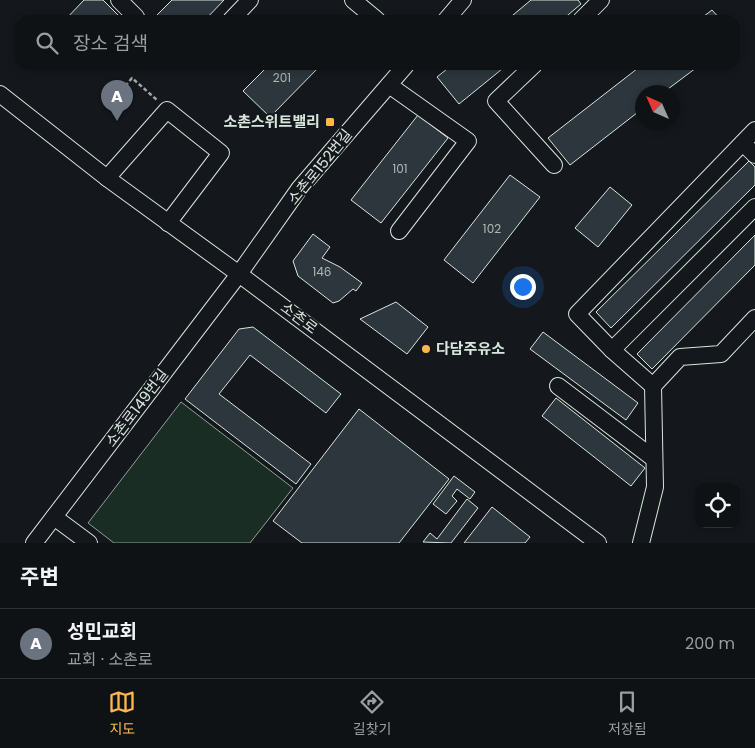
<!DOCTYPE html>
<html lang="ko">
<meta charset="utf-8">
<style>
:root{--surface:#0f1215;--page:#1d2022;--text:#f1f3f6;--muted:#9b9ea0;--line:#2f3234;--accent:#ffb74d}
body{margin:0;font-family:Poppins,"Noto Sans KR",sans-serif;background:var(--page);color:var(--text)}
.controls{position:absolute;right:15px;bottom:15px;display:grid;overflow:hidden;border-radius:10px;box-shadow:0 2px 8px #0003}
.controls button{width:45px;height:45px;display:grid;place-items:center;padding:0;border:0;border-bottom:1px solid var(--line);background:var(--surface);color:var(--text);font:25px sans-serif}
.compass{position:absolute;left:635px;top:85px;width:45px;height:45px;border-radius:50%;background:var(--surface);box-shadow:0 2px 8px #0003;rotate:315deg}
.you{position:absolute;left:522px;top:286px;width:18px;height:18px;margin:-12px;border:4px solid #fff;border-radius:50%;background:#1a73e8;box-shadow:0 0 0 8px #1a73e833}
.badge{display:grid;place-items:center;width:32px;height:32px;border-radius:50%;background:var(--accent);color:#fff;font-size:16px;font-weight:700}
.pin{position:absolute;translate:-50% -41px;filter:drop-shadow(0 1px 2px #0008)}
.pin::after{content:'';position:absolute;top:26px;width:18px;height:15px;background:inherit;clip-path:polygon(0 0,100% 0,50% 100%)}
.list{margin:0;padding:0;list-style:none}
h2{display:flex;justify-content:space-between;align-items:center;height:65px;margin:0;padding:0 20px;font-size:21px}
h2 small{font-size:16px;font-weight:400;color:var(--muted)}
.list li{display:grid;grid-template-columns:32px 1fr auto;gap:15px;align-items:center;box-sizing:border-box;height:70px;padding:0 20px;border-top:1px solid var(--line)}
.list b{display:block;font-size:19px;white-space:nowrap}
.list p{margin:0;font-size:16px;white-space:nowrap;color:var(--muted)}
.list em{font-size:16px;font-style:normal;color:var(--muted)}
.icon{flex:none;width:28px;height:28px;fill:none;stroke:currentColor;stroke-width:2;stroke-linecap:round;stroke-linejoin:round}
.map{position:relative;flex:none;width:755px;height:543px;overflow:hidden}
.search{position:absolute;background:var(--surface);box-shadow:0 2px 8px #0003;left:15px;right:15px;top:15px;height:55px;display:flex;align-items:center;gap:12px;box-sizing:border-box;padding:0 18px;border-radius:15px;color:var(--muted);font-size:19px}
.sheet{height:135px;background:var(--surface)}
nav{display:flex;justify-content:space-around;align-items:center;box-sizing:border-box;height:70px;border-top:1px solid var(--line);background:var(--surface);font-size:14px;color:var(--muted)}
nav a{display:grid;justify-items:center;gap:2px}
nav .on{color:var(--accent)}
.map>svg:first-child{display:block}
.green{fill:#1a2d24;stroke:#939e99}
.building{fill:#2c363c;stroke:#d8e6dc}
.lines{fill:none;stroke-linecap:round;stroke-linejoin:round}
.minor-casing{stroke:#d8e6dc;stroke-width:18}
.path{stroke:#9da8a2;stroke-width:2.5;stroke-dasharray:4 2.5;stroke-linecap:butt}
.minor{stroke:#14181c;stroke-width:16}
.poi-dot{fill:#ffb74d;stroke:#14181c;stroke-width:2}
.labels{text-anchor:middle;stroke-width:4;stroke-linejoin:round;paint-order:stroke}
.number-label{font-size:12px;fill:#adbab4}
.poi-label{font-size:15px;font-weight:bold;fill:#d8e6dc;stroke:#14181c;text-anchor:end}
.street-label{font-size:15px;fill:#d8e6dc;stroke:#14181c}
</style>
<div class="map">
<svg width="755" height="543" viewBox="0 0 755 543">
<rect width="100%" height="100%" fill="#14181c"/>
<!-- green -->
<path class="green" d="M 181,402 L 293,488 L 250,543 L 114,543 L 88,523 Z"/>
<!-- building -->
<g class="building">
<path d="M 84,0 L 103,0 L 119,16 L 114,20 L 65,20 Z"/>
<path d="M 172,0 L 224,0 L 205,20 L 162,20 L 157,15 Z"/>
<path d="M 531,0 L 578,0 L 581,4 L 562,20 L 507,20 Z"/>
<path d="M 712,10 L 721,20 L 699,20 Z"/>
<path d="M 269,65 L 321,65 L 270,117 L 243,91 Z"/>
<path d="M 452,65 L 507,65 L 459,104 L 437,77 Z"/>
<path d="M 642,65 L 700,65 L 664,92 L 642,92 L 642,109 L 570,165 L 548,138 Z"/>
<path d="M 418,115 L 448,138 L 381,223 L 351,200 Z"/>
<path d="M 749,161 L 755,167 L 755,185 L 611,328 L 596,312 Z"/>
<path d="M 510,175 L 540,197 L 473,283 L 444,260 Z"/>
<path d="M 610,187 L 632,205 L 598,247 L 575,228 Z"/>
<path d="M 313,234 L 330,247 L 322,258 L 340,267 L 362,283 L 356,291 L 353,289 L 339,301 L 333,303 L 298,276 L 293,261 Z"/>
<path d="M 755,235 L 755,265 L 652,369 L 637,354 Z"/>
<path d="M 396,302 L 428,327 L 407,354 L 360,319 Z"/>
<path d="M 253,327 L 341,394 L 326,413 L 250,355 L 219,394 L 311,464 L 296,484 L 185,399 L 239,329 Z"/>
<path d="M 543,332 L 638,403 L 626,420 L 530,349 Z"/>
<path d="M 556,398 L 645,468 L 631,486 L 542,416 Z"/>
<path d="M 359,409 L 449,479 L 399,543 L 302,543 L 273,521 Z"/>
<path d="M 454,476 L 475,492 L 470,499 L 457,489 L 452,496 L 457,501 L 446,514 L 433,504 Z"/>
<path d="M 467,499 L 478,508 L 451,543 L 423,542 L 430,533 L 437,539 Z"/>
<path d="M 492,507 L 530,537 L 525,543 L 464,543 Z"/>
</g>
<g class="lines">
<defs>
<g id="minor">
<path d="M 119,0 L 136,17"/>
<path d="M 353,0 L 377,20"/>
<path d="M 231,20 L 250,0"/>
<path d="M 446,20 L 463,0"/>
<path d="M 581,20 L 601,0"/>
<path d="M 534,65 L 496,101 L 554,165"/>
<path d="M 389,85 L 468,141 L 399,231"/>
<path d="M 0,94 L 107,178 L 239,274 L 598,543"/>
<path d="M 755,130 L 577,314 L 612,350 L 755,207"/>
<path d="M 743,143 L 755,155"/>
<path d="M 107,178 L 167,110 L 221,153 L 168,223"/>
<path d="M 612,350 L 653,386"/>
<path d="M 558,386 L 653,458"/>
<path d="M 54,517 L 89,543"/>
<path d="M 34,543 L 239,274 L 299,189 L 406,65"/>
<path d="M 641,543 L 655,487 L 653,386 L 680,357 L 721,354 L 755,318"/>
</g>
</defs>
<!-- minor casing -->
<use href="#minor" class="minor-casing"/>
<!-- path -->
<path class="path" d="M 117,96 L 132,78 L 157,100"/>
<!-- minor -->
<use href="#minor" class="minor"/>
</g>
<!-- markers -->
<g class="poi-dot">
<rect x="325" y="117" width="10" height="10" rx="2.5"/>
<circle cx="426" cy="349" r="5"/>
</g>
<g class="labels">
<!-- number labels -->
<g class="number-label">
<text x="282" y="82">201</text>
<text x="400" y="173">101</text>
<text x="492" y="233">102</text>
<text x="322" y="276">146</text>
</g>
<!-- poi labels -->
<g class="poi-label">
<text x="320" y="127">소촌스위트밸리</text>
<text x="436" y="354" text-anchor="start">다담주유소</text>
</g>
<!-- street labels -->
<g class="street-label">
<text transform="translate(320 167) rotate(-51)" y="5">소촌로152번길</text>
<text transform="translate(299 318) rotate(37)" y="5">소촌로</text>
<text transform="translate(137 408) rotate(-53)" y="5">소촌로149번길</text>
</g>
</g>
</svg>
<div class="controls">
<button><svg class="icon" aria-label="locate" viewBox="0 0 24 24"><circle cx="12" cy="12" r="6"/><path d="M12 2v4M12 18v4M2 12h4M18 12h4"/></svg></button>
</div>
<svg class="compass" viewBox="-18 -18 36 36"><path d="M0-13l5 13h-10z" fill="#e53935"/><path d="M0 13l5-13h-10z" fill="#9b9ea0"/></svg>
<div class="you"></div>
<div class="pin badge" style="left:117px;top:121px;background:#6b7280">A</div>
<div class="search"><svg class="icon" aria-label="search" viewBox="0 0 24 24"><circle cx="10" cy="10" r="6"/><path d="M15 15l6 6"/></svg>장소 검색</div>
</div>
<section class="sheet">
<h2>주변<small></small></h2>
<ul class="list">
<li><span class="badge" style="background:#6b7280">A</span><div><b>성민교회</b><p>교회 · 소촌로</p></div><em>200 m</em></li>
</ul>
</section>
<nav>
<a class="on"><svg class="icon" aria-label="map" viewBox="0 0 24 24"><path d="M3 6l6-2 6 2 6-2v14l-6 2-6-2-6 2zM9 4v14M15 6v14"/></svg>지도</a>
<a><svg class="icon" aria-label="directions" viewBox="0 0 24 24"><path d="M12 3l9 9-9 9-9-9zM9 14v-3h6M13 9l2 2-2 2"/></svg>길찾기</a>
<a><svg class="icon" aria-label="saved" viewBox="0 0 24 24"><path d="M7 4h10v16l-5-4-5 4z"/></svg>저장됨</a>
</nav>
